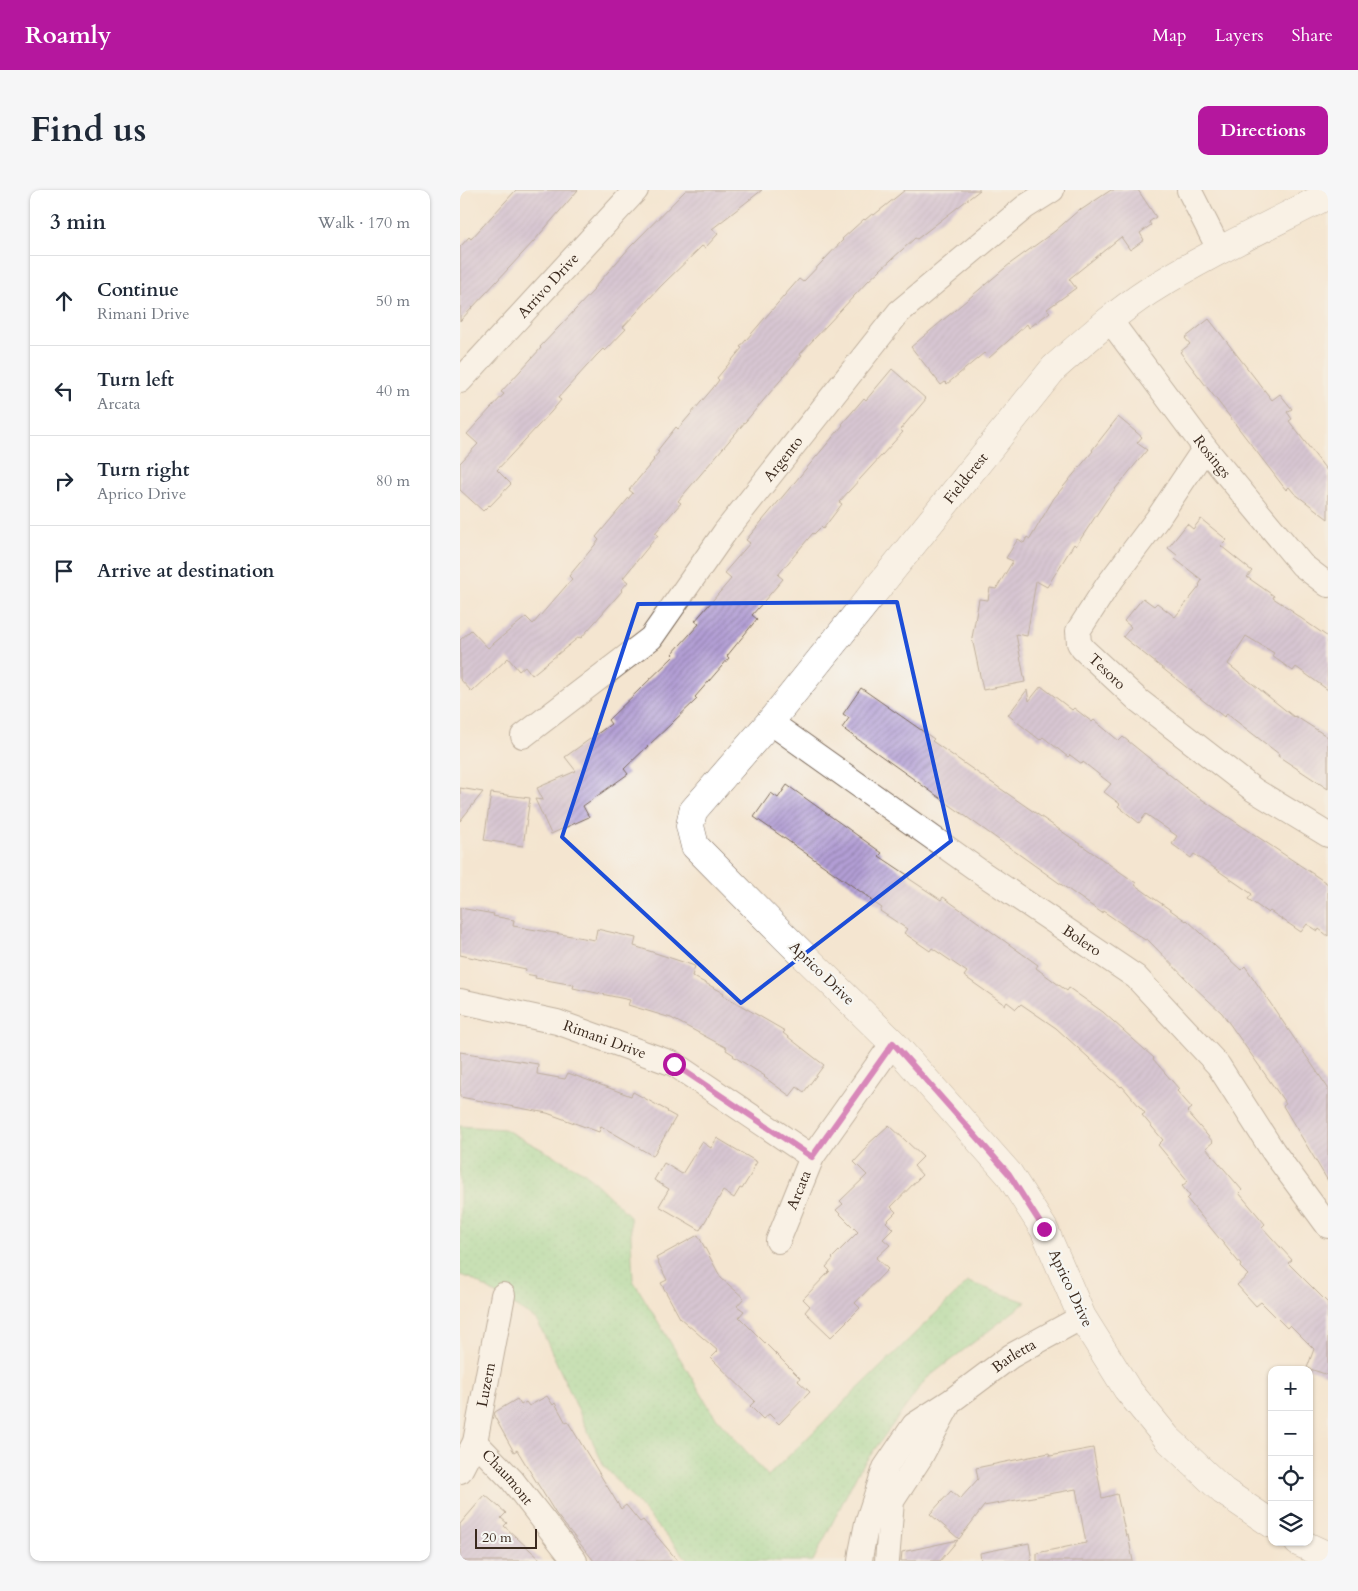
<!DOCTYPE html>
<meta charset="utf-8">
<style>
:root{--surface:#fff;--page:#f6f6f7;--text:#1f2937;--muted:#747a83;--line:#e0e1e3;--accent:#b5179e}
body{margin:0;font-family:Cardo,serif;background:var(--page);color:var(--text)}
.controls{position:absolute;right:15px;bottom:15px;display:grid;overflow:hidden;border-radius:10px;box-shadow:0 1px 4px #0004}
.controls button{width:45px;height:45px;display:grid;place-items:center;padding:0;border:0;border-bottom:1px solid var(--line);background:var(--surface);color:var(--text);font:25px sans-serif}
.scale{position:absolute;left:15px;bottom:12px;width:62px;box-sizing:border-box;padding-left:5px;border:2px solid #3b2a1e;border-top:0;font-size:14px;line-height:18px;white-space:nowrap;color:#3b2a1e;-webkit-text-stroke:4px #f6f6f2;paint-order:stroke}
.stop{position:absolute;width:15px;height:15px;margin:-11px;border:4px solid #b5179e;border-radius:50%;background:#fff}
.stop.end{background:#b5179e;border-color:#fff;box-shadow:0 1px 5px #0008}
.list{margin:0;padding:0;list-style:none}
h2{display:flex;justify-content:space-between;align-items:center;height:65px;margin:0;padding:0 20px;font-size:21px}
h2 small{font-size:16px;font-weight:400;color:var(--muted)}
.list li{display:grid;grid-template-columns:32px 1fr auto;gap:15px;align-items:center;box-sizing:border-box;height:90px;padding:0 20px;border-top:1px solid var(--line)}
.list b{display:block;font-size:19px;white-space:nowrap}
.list p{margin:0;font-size:16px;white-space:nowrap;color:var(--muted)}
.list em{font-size:16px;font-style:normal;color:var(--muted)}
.icon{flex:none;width:28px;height:28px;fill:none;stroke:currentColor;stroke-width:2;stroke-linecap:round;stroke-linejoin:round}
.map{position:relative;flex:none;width:868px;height:1371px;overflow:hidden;border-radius:10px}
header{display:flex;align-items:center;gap:30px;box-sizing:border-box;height:70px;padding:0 25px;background:var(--accent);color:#fff}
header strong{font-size:24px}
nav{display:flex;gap:28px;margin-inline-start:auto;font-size:18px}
.intro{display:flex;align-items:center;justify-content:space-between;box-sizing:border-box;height:120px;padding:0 30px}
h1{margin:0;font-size:35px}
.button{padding:12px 22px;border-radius:10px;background:var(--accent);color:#fff;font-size:18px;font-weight:700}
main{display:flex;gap:30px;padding:0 30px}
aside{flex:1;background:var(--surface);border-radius:10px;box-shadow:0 1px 4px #0004}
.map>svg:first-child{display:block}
.grass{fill:url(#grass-dots);stroke:#668258}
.building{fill:url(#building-hatch)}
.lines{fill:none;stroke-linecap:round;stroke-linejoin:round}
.street-casing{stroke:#7c6b5c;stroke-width:26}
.secondary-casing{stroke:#7c6b5c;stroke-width:29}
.street{stroke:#fff;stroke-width:24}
.secondary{stroke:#fff;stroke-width:28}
.route{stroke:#b5179e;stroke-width:6}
.marked{fill:none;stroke:#1d4ed8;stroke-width:4;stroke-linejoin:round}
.labels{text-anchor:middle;stroke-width:4.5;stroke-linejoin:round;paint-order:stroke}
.street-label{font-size:15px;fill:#3b2a1e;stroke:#f6f6f2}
</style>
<header>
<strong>Roamly</strong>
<nav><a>Map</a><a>Layers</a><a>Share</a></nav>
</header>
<div class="intro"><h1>Find us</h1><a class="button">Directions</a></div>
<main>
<aside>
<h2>3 min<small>Walk · 170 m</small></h2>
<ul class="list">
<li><svg class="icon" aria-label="ahead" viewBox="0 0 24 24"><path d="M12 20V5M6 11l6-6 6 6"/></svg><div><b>Continue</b><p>Rimani Drive</p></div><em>50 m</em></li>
<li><svg class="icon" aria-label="left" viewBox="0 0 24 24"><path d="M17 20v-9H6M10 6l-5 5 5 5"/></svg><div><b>Turn left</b><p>Arcata</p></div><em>40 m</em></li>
<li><svg class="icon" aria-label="right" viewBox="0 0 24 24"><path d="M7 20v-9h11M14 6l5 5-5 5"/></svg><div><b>Turn right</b><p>Aprico Drive</p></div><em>80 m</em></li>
<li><svg class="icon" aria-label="arrive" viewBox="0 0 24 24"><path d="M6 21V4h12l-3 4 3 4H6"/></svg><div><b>Arrive at destination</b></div></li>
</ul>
</aside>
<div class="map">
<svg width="868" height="1371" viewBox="0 0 868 1371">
<defs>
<pattern id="grass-dots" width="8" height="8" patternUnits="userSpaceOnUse" patternTransform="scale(1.25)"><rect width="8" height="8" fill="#92d993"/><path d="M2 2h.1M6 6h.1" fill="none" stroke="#7fba7e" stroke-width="1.8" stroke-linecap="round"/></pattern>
<pattern id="building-hatch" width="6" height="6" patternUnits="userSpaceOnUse" patternTransform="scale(1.25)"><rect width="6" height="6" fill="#b29ed5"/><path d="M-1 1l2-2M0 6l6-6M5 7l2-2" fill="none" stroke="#9281ac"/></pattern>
</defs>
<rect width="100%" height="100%" fill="#f6f6f2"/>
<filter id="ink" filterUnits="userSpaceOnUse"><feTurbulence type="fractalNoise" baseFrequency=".02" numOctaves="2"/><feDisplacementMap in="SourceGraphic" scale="10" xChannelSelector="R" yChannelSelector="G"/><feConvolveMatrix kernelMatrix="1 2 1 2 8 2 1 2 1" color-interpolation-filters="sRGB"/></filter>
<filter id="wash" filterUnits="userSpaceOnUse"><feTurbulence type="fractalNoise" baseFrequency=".0096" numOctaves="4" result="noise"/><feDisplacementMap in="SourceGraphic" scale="20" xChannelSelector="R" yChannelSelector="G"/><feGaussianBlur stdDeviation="1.12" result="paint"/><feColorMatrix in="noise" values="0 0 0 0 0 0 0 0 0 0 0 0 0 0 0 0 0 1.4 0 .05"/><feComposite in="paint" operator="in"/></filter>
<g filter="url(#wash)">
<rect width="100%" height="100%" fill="#f4e5d0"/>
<!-- grass -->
<path class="grass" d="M 0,936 L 44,939 L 124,982 L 170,1026 L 173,1090 L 254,1225 L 308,1286 L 508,1092 L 566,1112 L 466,1189 L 398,1282 L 353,1371 L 229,1371 L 144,1276 L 77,1130 L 10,1088 L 0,1085 Z"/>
<g id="blocks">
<!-- building -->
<g class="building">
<path d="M 56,0 L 118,0 L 74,51 L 0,131 L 0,57 L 9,47 L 11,49 Z"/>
<path d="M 226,0 L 302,0 L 252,39 L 258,44 L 245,58 L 242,56 L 201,96 L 163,137 L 166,139 L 145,161 L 143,159 L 136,166 L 98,208 L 101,210 L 91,222 L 37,280 L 51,294 L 30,316 L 29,315 L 23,321 L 0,300 L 0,273 L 18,254 L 7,244 L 44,204 L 41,202 L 81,158 L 80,157 L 134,100 L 133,99 L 171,56 Z"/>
<path d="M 445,0 L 520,0 L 457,49 L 455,48 L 408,91 L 340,164 L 342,165 L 218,311 L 221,313 L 195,343 L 198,345 L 163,388 L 168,392 L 161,400 L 162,401 L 121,448 L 119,447 L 72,485 L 65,476 L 59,481 L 48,468 L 12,502 L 0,489 L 0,450 L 11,440 L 28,458 L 66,427 L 73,434 L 112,389 L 109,386 L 139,350 L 136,347 L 173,303 L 169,300 L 194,270 L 193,269 L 199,262 L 197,261 L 216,237 L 218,239 L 253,198 L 259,190 L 257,188 L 282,158 L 280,157 L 317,114 L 339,89 L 343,92 L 383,50 L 382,49 L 404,29 L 405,30 L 412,24 L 414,25 Z"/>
<path d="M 651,0 L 678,0 L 696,27 L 689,32 L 691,35 L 680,43 L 684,50 L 670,60 L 661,47 L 609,89 L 616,98 L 587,119 L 590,122 L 569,138 L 567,134 L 529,168 L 524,163 L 487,194 L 485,192 L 481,195 L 451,157 L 551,73 L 595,41 L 620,19 L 621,20 Z"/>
<path d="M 749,129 L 812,210 L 820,204 L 832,219 L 827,222 L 832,229 L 829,231 L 868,282 L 868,329 L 834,303 L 829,297 L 826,300 L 720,162 L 730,154 L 725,148 Z"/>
<path d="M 432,179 L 466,209 L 440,240 L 443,242 L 379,312 L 382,314 L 363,339 L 361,337 L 354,344 L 353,343 L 318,385 L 323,389 L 292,425 L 297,429 L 267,466 L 269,468 L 235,507 L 237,509 L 164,579 L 168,584 L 123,616 L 129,627 L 91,644 L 75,609 L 83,610 L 77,598 L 116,581 L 105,567 L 151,534 L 148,530 L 214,466 L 212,464 L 239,434 L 235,431 L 271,389 L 264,383 L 290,353 L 286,350 L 383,235 L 382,234 L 404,208 L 406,210 Z"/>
<path d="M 658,227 L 682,247 L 677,253 L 687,260 L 647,309 L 616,356 L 614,354 L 587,397 L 576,391 L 567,446 L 556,444 L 565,492 L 523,500 L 512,448 L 519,409 L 528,410 L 530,398 L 536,399 L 553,371 L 546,368 L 558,349 L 564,353 L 567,347 L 570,349 L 594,308 L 633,261 L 632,260 Z"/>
<path d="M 741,329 L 767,350 L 761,356 L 792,381 L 787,387 L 814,406 L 813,408 L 833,421 L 832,422 L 868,447 L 868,500 L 836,477 L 833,481 L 812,466 L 814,463 L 786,446 L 768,474 L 834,527 L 835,526 L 868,547 L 868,599 L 818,566 L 819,564 L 767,524 L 764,527 L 663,447 L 671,437 L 664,431 L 683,408 L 694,416 L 697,413 L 715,427 L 740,396 L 739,395 L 742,390 L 715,369 L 718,366 L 708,358 L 727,334 L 733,339 Z"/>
<path d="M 581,496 L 612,520 L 614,518 L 632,532 L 634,530 L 659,551 L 663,547 L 731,602 L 868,694 L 868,746 L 859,739 L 858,741 L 847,734 L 841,742 L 810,721 L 808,723 L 788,709 L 792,704 L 734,664 L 731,668 L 712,654 L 717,646 L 686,624 L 679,633 L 658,616 L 660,614 L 644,602 L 651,594 L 623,572 L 622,574 L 610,565 L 608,567 L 583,547 L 580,550 L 548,525 L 567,500 L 569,511 Z"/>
<path d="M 401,498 L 474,549 L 472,551 L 676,693 L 675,695 L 726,731 L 727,730 L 781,780 L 785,776 L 868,898 L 868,991 L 823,916 L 826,914 L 762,823 L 732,795 L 687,749 L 685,750 L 643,721 L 642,723 L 602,695 L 382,538 L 389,528 L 383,524 Z"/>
<path d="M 327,595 L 422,663 L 419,666 L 449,686 L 448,688 L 481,710 L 483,707 L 578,775 L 576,778 L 607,801 L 609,798 L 643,822 L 694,868 L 693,869 L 719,899 L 717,901 L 732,918 L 727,922 L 753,952 L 746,958 L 782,1000 L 779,1003 L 805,1034 L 802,1037 L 832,1070 L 828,1073 L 868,1113 L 868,1185 L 847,1178 L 854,1159 L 830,1135 L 827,1138 L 801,1112 L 796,1116 L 777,1095 L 788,1085 L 780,1077 L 781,1075 L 727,1009 L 730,1006 L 722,996 L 728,991 L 698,955 L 703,950 L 682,925 L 685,923 L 662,896 L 661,897 L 596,838 L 561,814 L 556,819 L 547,812 L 545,815 L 504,786 L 507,782 L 472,758 L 470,761 L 444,743 L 447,739 L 420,721 L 422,718 L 410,710 L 411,709 L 294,627 L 311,603 L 318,608 Z"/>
<path d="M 0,598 L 23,602 L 0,631 Z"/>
<path d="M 31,603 L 70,608 L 63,656 L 24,650 Z"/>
<path d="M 0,718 L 34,724 L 33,726 L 54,730 L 53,736 L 135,750 L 137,739 L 176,748 L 174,756 L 235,776 L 232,786 L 264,803 L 263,805 L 325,841 L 323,843 L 364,875 L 344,902 L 337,897 L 330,906 L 304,887 L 305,886 L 273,866 L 274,865 L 266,860 L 267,858 L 211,828 L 168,815 L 170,810 L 113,798 L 114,795 L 75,788 L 76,786 L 65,784 L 66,779 L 0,765 Z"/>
<path d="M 0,862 L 78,874 L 77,884 L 105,889 L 108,883 L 171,906 L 173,902 L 208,921 L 207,922 L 216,927 L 193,966 L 141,936 L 139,942 L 87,923 L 0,907 Z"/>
<path d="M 429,935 L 463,967 L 454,976 L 462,985 L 431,1017 L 436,1022 L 426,1032 L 433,1039 L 423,1049 L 430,1055 L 416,1068 L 428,1079 L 395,1113 L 400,1118 L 371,1147 L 345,1122 L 350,1116 L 343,1109 L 370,1081 L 366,1077 L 373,1069 L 372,1068 L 398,1042 L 376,1020 L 383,1014 L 380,1011 L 407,985 L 394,972 L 407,958 L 406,956 Z"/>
<path d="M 257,948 L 297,972 L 292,980 L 293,981 L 282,999 L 280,998 L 274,1008 L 263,1001 L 240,1040 L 199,1016 L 209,999 L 194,990 L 204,973 L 222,984 L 242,952 L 251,958 Z"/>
<path d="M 238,1045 L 261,1088 L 284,1108 L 277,1116 L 284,1121 L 279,1127 L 340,1188 L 338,1191 L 350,1202 L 319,1234 L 309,1224 L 303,1229 L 290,1216 L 295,1211 L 251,1168 L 258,1161 L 220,1128 L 201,1093 L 207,1090 L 196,1068 Z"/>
<path d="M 87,1206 L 93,1215 L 95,1213 L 106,1233 L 108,1232 L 161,1319 L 166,1315 L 180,1332 L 183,1330 L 218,1371 L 134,1371 L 96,1324 L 57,1260 L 54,1262 L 34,1226 L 35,1222 L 57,1209 L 61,1215 L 66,1212 L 69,1216 Z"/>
<path d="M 633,1258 L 642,1308 L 657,1304 L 666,1346 L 668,1345 L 673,1371 L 577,1371 L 577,1363 L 626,1353 L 616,1299 L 524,1316 L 499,1349 L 470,1324 L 491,1301 L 500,1309 L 518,1289 L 516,1278 L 589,1263 L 590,1266 Z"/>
<path d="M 25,1305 L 46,1323 L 41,1328 L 47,1333 L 44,1336 L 82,1371 L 0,1371 L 0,1334 Z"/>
<path d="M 498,1350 L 480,1371 L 441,1371 L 442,1362 Z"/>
<path d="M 569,1353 L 572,1371 L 521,1371 L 520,1363 Z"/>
</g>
</g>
</g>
<g filter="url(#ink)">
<use href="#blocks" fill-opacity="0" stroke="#7c6b5c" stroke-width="1"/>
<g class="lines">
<defs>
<g id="street">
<path d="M 729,0 L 760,61"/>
<path id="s1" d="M 649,129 L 745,258 L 842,375 L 868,395"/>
<path id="s2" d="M 0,191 L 176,0"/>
<path id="s3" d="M 745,258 L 698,328 L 647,396 L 618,441 L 619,453 L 623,459 L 678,510 L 794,600 L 868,645"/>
<path id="s4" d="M 310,532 L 525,685 L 676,787 L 758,875 L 813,961 L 868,1036"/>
<path id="s5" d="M 63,546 L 191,448 L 265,342 L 439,122 L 565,17 L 592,0"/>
<path id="s6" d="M 0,811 L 97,832 L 214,874 L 352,967"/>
<path id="s7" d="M 318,1051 L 352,967 L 433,853"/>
<path id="s8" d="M 15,1252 L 52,1290 L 115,1371"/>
<path id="s9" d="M 0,1281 L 15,1252 L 43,1105"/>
<path id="s10" d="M 400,1371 L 401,1363 L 407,1333 L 425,1278 L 454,1235 L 491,1211 L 551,1166 L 622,1127"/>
<path d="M 427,1371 L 432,1311 L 460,1268 L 489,1214"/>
</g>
<g id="secondary">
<path id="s11" d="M 812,1334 L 763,1301 L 707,1248 L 667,1199 L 622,1127 L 584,1039 L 549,984 L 433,853 L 326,748 L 235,656 L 230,636 L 233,621 L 310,532 L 594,178 C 625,151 655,123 689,101 C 746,65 808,36 868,5"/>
<path d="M 838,1352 L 868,1366"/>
</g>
</defs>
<!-- street casing -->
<use href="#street" class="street-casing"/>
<!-- secondary casing -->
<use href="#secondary" class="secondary-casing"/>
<!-- street -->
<use href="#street" class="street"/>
<!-- secondary -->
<use href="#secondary" class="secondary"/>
</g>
</g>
<g class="lines" filter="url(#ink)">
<!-- route -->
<path class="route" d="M 214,874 L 352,967 L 433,853 L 549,984 L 584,1039"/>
</g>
<!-- marked area -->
<path d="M0 0H868V1371H0ZM 437,412 L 491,651 L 281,813 L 102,647 L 178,414 Z" fill="#f4e5d0" fill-opacity=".55" fill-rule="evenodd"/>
<path class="marked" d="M 437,412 L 491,651 L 281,813 L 102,647 L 178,414 Z"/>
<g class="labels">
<!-- street labels -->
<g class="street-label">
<text dy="5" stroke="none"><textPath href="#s2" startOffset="130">Arrivo Drive</textPath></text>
<text dy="5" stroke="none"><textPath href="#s1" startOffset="172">Rosings</textPath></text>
<text dy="5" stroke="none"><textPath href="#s5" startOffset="384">Argento</textPath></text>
<text dy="5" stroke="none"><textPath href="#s11" startOffset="1366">Fieldcrest</textPath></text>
<text dy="5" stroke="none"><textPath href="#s3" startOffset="275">Tesoro</textPath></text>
<text dy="5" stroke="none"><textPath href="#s4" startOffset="381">Bolero</textPath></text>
<text transform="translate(362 783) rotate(44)" y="5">Aprico Drive</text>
<text dy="5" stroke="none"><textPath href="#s6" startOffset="150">Rimani Drive</textPath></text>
<text dy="5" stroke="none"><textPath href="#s7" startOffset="55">Arcata</textPath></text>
<text transform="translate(611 1098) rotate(65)" y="5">Aprico Drive</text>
<text dy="5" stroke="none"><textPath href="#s10" startOffset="270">Barletta</textPath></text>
<text dy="5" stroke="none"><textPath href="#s9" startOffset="91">Luzern</textPath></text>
<text dy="5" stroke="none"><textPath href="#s8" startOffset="48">Chaumont</textPath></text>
</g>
</g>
</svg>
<div class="controls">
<button>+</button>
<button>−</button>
<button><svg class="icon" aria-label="locate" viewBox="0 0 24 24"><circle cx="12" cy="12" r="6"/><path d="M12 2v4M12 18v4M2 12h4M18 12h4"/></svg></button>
<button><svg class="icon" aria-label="layers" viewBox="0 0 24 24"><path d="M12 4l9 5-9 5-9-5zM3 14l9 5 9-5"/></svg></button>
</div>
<div class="scale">20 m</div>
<div class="stop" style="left:214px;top:874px"></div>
<div class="stop end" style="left:584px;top:1039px"></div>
</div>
</main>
